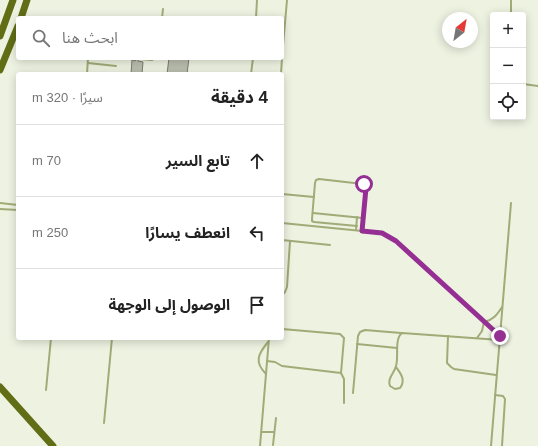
<!DOCTYPE html>
<html lang="ar">
<meta charset="utf-8">
<style>
:root{--surface:#fff;--page:#f6f6f6;--text:#222;--muted:#767676;--line:#e0e0e0}
body{margin:0;font-family:Helvetica,"Noto Sans Arabic",sans-serif;background:var(--page);color:var(--text);direction:rtl}
.controls{position:absolute;right:12px;top:12px;display:grid;overflow:hidden;border-radius:4px;box-shadow:0 2px 10px #0003}
.controls button{width:36px;height:36px;display:grid;place-items:center;padding:0;border:0;border-bottom:1px solid var(--line);background:var(--surface);color:var(--text);font:20px sans-serif}
.compass{position:absolute;left:442px;top:12px;width:36px;height:36px;border-radius:50%;background:var(--surface);box-shadow:0 2px 10px #0003;rotate:31deg}
.stop{position:absolute;width:12px;height:12px;margin:-9px;border:3px solid #952f94;border-radius:50%;background:#fff}
.stop.end{background:#952f94;border-color:#fff;box-shadow:0 1px 4px #0008}
.list{margin:0;padding:0;list-style:none}
h2{display:flex;justify-content:space-between;align-items:center;height:52px;margin:0;padding:0 16px;font-size:17px}
h2 small{font-size:13px;font-weight:400;color:var(--muted)}
.list li{display:grid;grid-template-columns:26px 1fr auto;gap:12px;align-items:center;box-sizing:border-box;height:72px;padding:0 16px;border-top:1px solid var(--line)}
.list b{display:block;font-size:15px;white-space:nowrap}
.list em{font-size:13px;font-style:normal;color:var(--muted)}
.icon{flex:none;width:22px;height:22px;fill:none;stroke:currentColor;stroke-width:2;stroke-linecap:round;stroke-linejoin:round}
.map{position:relative;flex:none;width:538px;height:446px;overflow:hidden;direction:ltr}
.search{position:absolute;background:var(--surface);box-shadow:0 2px 10px #0003;left:16px;top:16px;width:268px;height:44px;display:flex;align-items:center;gap:10px;box-sizing:border-box;padding:0 14px;border-radius:4px;color:var(--muted);font-size:15px}
.panel{position:absolute;background:var(--surface);box-shadow:0 2px 10px #0003;left:16px;top:72px;width:268px;height:268px;border-radius:4px;direction:rtl}
.map>svg:first-child{display:block}
.building{fill:#babeae;stroke:#797d6e}
.lines{fill:none;stroke-linecap:round;stroke-linejoin:round}
.lane{stroke:#a0ab77;stroke-width:2}
.primary{stroke:#616e15;stroke-width:7}
.route{stroke:#952f94;stroke-width:5}
</style>
<div class="map">
<svg width="538" height="446" viewBox="0 0 538 446">
<rect width="100%" height="100%" fill="#eef2e1"/>
<!-- building -->
<g class="building">
<path d="M 138,58 L 138,61 L 143,62 L 142,74 L 131,74 L 132,60 L 135,61 Z"/>
<path d="M 169,58 L 189,58 L 187,74 L 167,74 Z"/>
</g>
<g class="lines">
<!-- lane -->
<g class="lane">
<path d="M 511,15 L 511,0"/>
<path d="M 162,18 L 163,9"/>
<path d="M 256,18 L 257,0"/>
<path d="M 282,57 L 287,0"/>
<path d="M 134,58 L 135,58"/>
<path d="M 140,59 L 152,60 L 154,58"/>
<path d="M 88,63 L 116,66"/>
<path d="M 87,74 L 88,58"/>
<path d="M 251,74 L 253,58"/>
<path d="M 281,74 L 282,58"/>
<path d="M 523,84 L 538,86"/>
<path d="M 282,190 L 283,190 L 282,199"/>
<path d="M 282,194 L 314,197"/>
<path d="M 0,203 L 18,205"/>
<path d="M 0,209 L 18,210"/>
<path d="M 313,213 L 363,218"/>
<path d="M 282,223 L 382,233 L 396,241 L 500,336"/>
<path d="M 357,226 L 314,222 L 312,221 L 312,219 L 315,183 L 316,180 L 319,179 L 363,184 L 366,188 L 362,231"/>
<path d="M 356,230 L 357,217"/>
<path d="M 282,240 L 330,245"/>
<path d="M 282,295 L 285,292 L 287,287 L 290,241"/>
<path d="M 448,336 L 447,363 L 451,367 L 454,369 L 496,375"/>
<path d="M 477,338 L 482,331 L 484,322 C 493,320 497,315 502,307"/>
<path d="M 357,344 L 397,348"/>
<path d="M 267,361 L 275,362 L 282,366 L 341,373 L 344,338 L 340,334 L 282,329"/>
<path d="M 396,367 C 401,374 406,380 400,388 L 395,389 L 390,386 C 387,378 394,374 396,366 C 399,357 394,339 402,333 L 500,340"/>
<path d="M 341,373 L 344,379 L 344,403"/>
<path d="M 266,374 C 254,362 258,354 268,342"/>
<path d="M 46,390 L 51,338"/>
<path d="M 353,393 L 358,336 L 360,332 L 365,330 L 401,333"/>
<path d="M 495,395 L 503,396 L 505,399 L 502,446"/>
<path d="M 104,423 L 112,338"/>
<path d="M 262,432 L 274,432"/>
<path d="M 273,445 L 276,418"/>
<path d="M 260,446 L 269,338"/>
<path d="M 491,446 L 511,203"/>
</g>
<!-- primary -->
<g class="primary">
<path d="M 21,18 L 27,0"/>
<path d="M 0,36 L 13,0"/>
<path d="M 0,70 L 18,26"/>
<path d="M 0,387 L 53,446"/>
</g>
</g>
<g class="lines">
<!-- route -->
<path class="route" d="M 364,184 L 366,188 L 362,231 L 382,233 L 396,241 L 500,336"/>
</g>
</svg>
<div class="controls">
<button>+</button>
<button>−</button>
<button><svg class="icon" aria-label="locate" viewBox="0 0 24 24"><circle cx="12" cy="12" r="6"/><path d="M12 2v4M12 18v4M2 12h4M18 12h4"/></svg></button>
</div>
<svg class="compass" viewBox="-18 -18 36 36"><path d="M0-13l5 13h-10z" fill="#e53935"/><path d="M0 13l5-13h-10z" fill="#767676"/></svg>
<div class="stop" style="left:364px;top:184px"></div>
<div class="stop end" style="left:500px;top:336px"></div>
<div class="search"><svg class="icon" aria-label="search" viewBox="0 0 24 24"><circle cx="10" cy="10" r="6"/><path d="M15 15l6 6"/></svg>ابحث هنا</div>
<section class="panel">
<h2>4 دقيقة<small>سيرًا · 320 m</small></h2>
<ul class="list">
<li><svg class="icon" aria-label="ahead" viewBox="0 0 24 24"><path d="M12 20V5M6 11l6-6 6 6"/></svg><div><b>تابع السير</b></div><em>70 m</em></li>
<li><svg class="icon" aria-label="left" viewBox="0 0 24 24"><path d="M17 20v-9H6M10 6l-5 5 5 5"/></svg><div><b>انعطف يسارًا</b></div><em>250 m</em></li>
<li><svg class="icon" aria-label="arrive" viewBox="0 0 24 24"><path d="M6 21V4h12l-3 4 3 4H6"/></svg><div><b>الوصول إلى الوجهة</b></div></li>
</ul>
</section>
</div>
